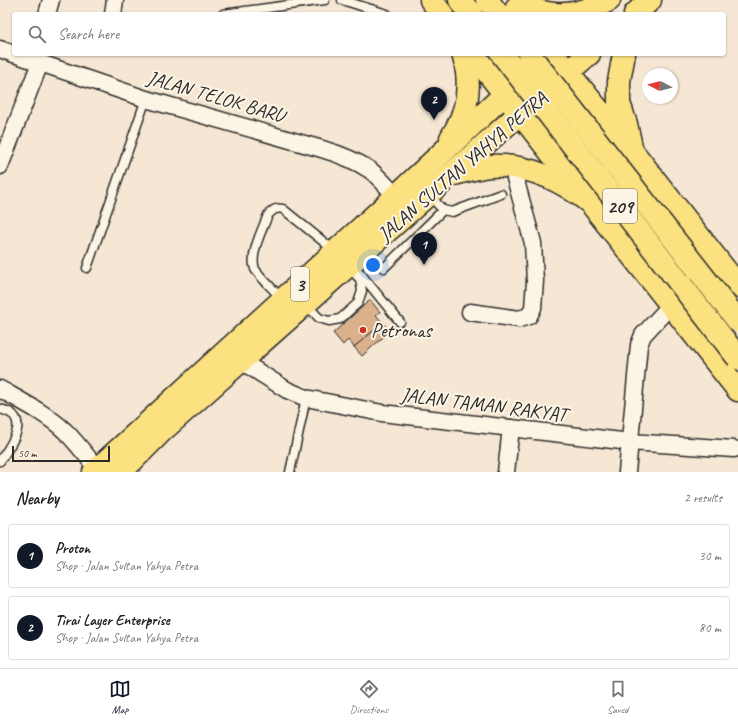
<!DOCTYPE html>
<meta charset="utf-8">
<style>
:root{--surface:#fff;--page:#f6f6f6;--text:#222;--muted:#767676;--line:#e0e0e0;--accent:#111827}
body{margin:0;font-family:Caveat,sans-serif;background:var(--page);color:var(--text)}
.compass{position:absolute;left:642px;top:68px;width:36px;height:36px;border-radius:50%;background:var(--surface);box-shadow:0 1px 3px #0004;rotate:277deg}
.scale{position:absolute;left:12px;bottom:10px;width:98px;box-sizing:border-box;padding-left:4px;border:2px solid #2b2b2b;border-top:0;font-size:11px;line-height:14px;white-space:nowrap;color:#2b2b2b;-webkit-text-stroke:3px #fcf5e5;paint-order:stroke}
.you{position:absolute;left:373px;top:265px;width:14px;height:14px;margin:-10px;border:3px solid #fff;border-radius:50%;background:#1a73e8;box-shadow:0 0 0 6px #1a73e833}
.badge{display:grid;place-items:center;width:26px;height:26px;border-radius:50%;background:var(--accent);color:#fff;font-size:13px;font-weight:700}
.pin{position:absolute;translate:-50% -33px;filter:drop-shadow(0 1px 2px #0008)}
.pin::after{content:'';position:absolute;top:21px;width:14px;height:12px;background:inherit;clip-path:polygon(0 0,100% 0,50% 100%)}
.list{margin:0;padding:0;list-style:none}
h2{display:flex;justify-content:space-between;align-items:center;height:52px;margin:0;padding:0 16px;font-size:17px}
h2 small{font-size:13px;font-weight:400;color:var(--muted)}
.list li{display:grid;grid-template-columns:26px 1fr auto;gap:12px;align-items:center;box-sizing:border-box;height:64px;margin:0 8px 8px;padding:0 8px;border:1px solid var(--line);border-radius:4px}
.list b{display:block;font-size:15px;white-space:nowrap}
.list p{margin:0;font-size:13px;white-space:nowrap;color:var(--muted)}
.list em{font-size:13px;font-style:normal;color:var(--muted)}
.icon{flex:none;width:22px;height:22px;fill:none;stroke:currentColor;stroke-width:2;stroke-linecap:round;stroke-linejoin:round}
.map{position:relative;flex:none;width:738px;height:472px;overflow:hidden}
.search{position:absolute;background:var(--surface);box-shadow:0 1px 3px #0004;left:12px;right:12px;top:12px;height:44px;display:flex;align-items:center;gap:10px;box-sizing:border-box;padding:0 14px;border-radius:4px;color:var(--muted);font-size:15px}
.sheet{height:196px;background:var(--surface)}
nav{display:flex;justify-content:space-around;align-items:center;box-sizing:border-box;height:56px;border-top:1px solid var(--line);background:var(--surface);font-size:11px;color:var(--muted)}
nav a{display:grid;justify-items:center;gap:2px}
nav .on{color:var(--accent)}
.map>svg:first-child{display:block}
.building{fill:#dbb18c;stroke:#2b2b2b}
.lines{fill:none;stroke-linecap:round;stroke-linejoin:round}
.service-casing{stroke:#2b2b2b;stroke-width:11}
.minor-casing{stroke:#2b2b2b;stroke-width:19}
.primary-casing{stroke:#2b2b2b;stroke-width:25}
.trunk-casing{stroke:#2b2b2b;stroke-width:25}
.service{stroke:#fcf5e5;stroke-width:8}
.minor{stroke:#fcf5e5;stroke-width:16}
.primary{stroke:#fbe180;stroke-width:22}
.trunk{stroke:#fbe180;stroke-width:22}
.primary-bridge-casing{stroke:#2b2b2b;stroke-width:25;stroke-linecap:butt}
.primary-bridge{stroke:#fbe180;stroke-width:22}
.poi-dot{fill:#c8321e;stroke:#fcf5e5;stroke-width:1.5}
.labels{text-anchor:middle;stroke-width:4;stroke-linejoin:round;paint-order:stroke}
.shield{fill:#fcf5e5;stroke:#6a6863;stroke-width:1}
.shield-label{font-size:19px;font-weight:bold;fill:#2b2b2b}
.street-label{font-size:20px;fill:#2b2b2b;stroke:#fcf5e5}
.poi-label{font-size:20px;fill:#2b2b2b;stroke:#fcf5e5;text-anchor:start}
</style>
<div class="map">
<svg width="738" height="472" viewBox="0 0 738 472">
<rect width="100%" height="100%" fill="#f5e7d3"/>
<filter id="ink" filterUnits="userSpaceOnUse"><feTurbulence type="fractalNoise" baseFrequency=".025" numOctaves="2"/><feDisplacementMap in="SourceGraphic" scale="8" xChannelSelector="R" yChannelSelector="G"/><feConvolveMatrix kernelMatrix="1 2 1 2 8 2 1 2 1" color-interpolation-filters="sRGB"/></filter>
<g filter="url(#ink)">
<!-- building -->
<g class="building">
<path d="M 370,300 L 380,312 L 376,315 L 383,323 L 354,347 L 348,340 L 343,345 L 333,333 Z"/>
<path d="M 383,323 L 390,331 L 362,356 L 354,347 Z"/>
</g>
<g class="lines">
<defs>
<g id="service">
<path d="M 342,0 L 387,14"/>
<path d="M 223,14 L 325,0"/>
<path d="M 429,195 L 443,210 L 452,212 L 501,194"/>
<path d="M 87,268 L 146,99"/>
<path d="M 384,268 L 443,210"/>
<path d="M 360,273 L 400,322"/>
<path d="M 282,299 C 276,292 258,275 255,269 C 249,255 263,228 268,215 C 273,210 276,207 283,209 L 335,251"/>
<path d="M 306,304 L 319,318 L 329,321 L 340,319 L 358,303 L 362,291 L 360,279 L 348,267"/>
<path d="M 0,409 C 33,416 11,445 0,461"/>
<path d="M 290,472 L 306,398"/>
</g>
<g id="minor">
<path d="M 47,14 L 51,0"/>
<path d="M 113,14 L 115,0"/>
<path d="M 0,49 L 14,54"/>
<path d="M 14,54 L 146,99 L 322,149 C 339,154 355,160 370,170 C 379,177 388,188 396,196"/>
<path d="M 0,166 L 40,63"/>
<path d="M 470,312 L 519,319 L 529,316 L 533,308 L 535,281 L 533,243 L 512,167"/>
<path d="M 241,361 L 287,390 L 306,398 L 382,413 L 630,442 L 734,449"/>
<path d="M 0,389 C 21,401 47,414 65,431 C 77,443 87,456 97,469"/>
<path d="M 506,472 L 511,428"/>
<path d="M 627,472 L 639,345 L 643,335 L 671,305"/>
</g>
<g id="primary">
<path d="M 431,0 L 442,14"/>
<path d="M 460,0 L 471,14"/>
<path d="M 487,0 L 498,14"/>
<path d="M 516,14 L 517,7"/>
<path d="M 473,54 L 738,390"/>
<path d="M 553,54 L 632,151 L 738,286"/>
</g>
<g id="trunk">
<path d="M 521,0 C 525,3 531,8 536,10 C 561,19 587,12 609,0"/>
<path d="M 635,14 L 650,0"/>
<path d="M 624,54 L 619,81 L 619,103 L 626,124 L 632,151"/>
<path d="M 451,138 C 468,112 472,83 463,54"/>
<path d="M 454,174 C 466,171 478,167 490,166 C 528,164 560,179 589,202"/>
<path d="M 94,472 L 396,196 L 504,95 L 552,54"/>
<path d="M 121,472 L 163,430 L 519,114 L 589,54"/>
</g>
</defs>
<!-- service casing -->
<use href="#service" class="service-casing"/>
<!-- minor casing -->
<use href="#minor" class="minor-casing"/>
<!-- primary casing -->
<use href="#primary" class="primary-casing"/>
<!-- trunk casing -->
<use href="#trunk" class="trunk-casing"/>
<!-- service -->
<use href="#service" class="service"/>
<!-- minor -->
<use href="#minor" class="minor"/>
<!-- primary -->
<use href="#primary" class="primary"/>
<!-- trunk -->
<use href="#trunk" class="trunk"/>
<defs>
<g id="primary-bridge">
<path d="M 502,54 L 738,358"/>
<path d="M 529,54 L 738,321"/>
</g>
</defs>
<!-- primary-bridge casing -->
<use href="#primary-bridge" class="primary-bridge-casing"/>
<!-- primary-bridge -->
<use href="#primary-bridge" class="primary-bridge"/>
</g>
</g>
<!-- markers -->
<circle class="poi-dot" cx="363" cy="330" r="4"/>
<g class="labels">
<!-- shield labels -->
<g class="shield">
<rect x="603" y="189" width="34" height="34" rx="3"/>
<rect x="291" y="267" width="18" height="34" rx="3"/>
</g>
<g class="shield-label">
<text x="620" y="213">209</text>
<text x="300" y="291">3</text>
</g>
<!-- street labels -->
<g class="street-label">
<text transform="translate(216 96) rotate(16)" y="7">JALAN TELOK BARU</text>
<text transform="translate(462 166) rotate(-41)" y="7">JALAN SULTAN YAHYA PETRA</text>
<text transform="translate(484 404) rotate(7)" y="7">JALAN TAMAN RAKYAT</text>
</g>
<!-- poi labels -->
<g class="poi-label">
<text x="371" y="337">Petronas</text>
</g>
</g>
</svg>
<svg class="compass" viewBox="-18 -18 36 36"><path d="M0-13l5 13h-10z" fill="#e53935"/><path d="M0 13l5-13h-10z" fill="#767676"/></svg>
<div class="scale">50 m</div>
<div class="you"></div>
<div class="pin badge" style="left:424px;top:265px">1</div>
<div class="pin badge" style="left:434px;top:120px">2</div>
<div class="search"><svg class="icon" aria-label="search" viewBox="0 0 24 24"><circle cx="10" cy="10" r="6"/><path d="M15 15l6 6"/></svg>Search here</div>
</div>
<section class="sheet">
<h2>Nearby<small>2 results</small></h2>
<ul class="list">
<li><span class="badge">1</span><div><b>Proton</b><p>Shop · Jalan Sultan Yahya Petra</p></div><em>30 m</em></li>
<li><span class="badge">2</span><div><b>Tirai Layer Enterprise</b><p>Shop · Jalan Sultan Yahya Petra</p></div><em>80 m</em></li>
</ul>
</section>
<nav>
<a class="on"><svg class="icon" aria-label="map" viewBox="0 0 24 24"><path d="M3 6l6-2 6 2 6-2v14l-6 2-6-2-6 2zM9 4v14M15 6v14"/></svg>Map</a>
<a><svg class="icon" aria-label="directions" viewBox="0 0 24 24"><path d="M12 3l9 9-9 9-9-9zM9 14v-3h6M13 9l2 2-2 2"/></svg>Directions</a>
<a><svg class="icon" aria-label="saved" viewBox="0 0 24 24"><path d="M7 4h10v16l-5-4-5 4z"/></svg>Saved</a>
</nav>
